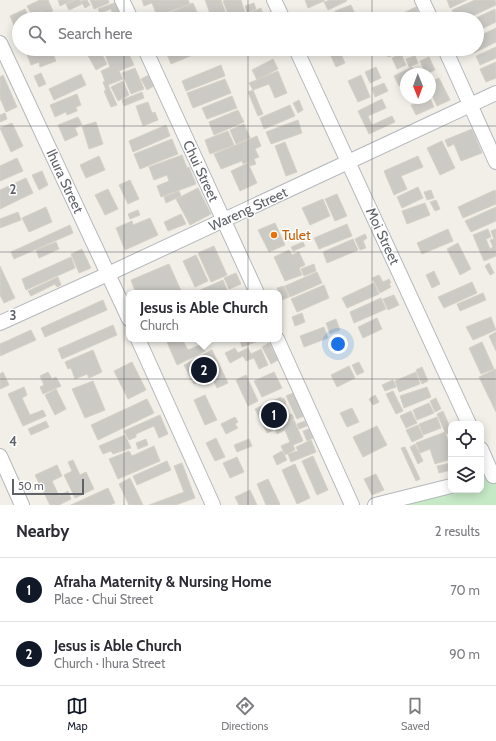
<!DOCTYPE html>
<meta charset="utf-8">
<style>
:root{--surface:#fff;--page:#f2f2f3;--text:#2b2b33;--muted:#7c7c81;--line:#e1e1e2;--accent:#111827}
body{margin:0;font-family:Cabin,sans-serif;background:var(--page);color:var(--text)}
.controls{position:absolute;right:12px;bottom:12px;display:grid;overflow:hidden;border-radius:8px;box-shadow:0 2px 10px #0003}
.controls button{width:36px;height:36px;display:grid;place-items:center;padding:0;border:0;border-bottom:1px solid var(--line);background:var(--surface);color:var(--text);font:20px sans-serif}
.compass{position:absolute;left:400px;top:68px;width:36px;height:36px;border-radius:50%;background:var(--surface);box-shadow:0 2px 10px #0003;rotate:179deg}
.scale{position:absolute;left:12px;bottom:10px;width:72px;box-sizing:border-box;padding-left:4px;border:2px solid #5f6368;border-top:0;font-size:11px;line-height:14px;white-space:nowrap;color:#5f6368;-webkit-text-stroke:3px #fff;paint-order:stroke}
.you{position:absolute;left:338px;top:344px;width:14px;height:14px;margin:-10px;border:3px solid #fff;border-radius:50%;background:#1a73e8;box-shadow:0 0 0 6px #1a73e833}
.badge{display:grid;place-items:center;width:26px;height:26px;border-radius:50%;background:var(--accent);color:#fff;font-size:13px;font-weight:700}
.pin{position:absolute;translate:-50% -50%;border:2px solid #fff;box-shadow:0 1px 4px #0006}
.popup{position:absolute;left:126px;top:290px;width:156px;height:52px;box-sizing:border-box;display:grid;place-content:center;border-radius:8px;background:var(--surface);filter:drop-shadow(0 1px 3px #0005);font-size:13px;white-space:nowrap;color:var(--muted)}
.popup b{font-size:15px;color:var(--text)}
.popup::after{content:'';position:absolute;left:50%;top:100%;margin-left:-8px;border:8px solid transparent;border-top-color:var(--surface)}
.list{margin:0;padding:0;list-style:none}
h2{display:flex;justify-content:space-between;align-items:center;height:52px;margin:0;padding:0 16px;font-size:17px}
h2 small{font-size:13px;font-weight:400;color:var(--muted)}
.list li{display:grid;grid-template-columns:26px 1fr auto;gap:12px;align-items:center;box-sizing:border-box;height:64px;padding:0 16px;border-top:1px solid var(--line)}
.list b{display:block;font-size:15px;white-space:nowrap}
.list p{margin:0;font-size:13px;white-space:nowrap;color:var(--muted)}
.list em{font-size:13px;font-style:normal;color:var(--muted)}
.icon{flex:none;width:22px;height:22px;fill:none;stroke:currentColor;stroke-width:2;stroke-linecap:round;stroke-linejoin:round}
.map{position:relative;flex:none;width:496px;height:505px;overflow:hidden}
.search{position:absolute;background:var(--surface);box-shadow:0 2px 10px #0003;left:12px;right:12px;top:12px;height:44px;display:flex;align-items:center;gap:10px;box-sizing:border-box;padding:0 14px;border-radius:22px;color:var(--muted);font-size:15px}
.sheet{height:180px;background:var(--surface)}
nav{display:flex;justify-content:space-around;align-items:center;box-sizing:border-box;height:56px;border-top:1px solid var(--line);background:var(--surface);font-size:11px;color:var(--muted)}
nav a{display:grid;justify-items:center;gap:2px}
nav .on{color:var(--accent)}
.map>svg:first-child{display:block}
.green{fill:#c5e8c5}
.building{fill:#cccac5;stroke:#d6d1c6}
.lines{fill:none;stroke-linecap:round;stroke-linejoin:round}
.minor-casing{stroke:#b5b8bc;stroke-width:16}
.minor{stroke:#fff;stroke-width:14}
.grid{fill:none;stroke:#5f6368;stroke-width:1;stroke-opacity:0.55}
.food-dot{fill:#e8710a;stroke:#fff;stroke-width:1.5}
.labels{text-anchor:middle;stroke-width:3;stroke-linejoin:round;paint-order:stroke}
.street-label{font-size:14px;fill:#5f6368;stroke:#fff}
.food-label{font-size:14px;fill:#c56008;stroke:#fff;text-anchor:start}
.grid-label{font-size:13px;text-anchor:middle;font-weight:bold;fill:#5f6368;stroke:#fff;stroke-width:3;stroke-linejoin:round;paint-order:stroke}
</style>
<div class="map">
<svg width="496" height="505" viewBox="0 0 496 505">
<rect width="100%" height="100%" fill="#f1efe8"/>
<!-- green -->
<path class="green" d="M 496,474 L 496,505 L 371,505 L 451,490 L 481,490 L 481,478 Z"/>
<!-- building -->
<g class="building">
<path d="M 40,0 L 48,0 L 53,11 L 44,15 L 42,11 L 32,15 L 27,6 Z"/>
<path d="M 58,0 L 73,0 L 60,6 Z"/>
<path d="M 75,0 L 80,0 L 82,4 L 69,10 L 66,4 Z"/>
<path d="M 87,0 L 90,5 L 85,8 L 81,1 Z"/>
<path d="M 90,0 L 108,0 L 109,3 L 94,9 Z"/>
<path d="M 142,0 L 188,0 L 190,4 L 157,16 L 152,3 L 144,6 Z"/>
<path d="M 205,0 L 221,0 L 227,17 L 221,19 L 212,19 Z"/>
<path d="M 227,0 L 241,0 L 245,13 L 230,19 L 223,1 Z"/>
<path d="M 305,0 L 324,0 L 324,1 L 308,8 Z"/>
<path d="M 330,0 L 346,0 L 347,1 L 328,10 L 324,2 Z"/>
<path d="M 447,0 L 467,0 L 450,8 Z"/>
<path d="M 475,0 L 495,0 L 496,5 L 466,19 L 456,19 L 452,10 Z"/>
<path d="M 117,2 L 120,12 L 113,14 L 111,9 L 100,13 L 98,9 Z"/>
<path d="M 193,3 L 200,19 L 167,19 L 165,15 Z"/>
<path d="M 254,3 L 256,9 L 247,13 L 245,6 Z"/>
<path d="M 351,5 L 356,16 L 349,19 L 339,19 L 335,11 Z"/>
<path d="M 416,7 L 421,19 L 403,19 L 401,14 Z"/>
<path d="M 261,8 L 263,14 L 251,19 L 249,13 Z"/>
<path d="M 25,9 L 30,19 L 19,19 L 19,37 L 10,16 Z"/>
<path d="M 495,9 L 496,22 L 477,31 L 477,19 L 474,19 Z"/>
<path d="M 52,12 L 54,19 L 33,19 L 44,15 Z"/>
<path d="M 496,28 L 496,42 L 474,53 L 472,49 L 477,49 L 477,37 Z"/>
<path d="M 496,47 L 496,58 L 480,65 L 476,56 Z"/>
<path d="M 25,49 L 51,49 L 56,61 L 40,67 L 39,62 L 31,65 Z"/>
<path d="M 92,49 L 99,49 L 107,64 L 96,70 L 86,52 Z"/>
<path d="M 117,49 L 120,56 L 128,52 L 134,65 L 119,71 L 123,79 L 108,85 L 117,105 L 111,107 L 104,91 L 106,90 L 103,82 L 105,81 L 101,71 L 110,67 L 105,54 Z"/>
<path d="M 174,49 L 207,49 L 171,64 L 166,52 Z"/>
<path d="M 394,49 L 396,54 L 388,57 L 386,52 Z"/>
<path d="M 340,52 L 345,63 L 336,67 L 331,56 Z"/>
<path d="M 401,54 L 406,65 L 397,69 L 392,58 Z"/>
<path d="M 415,56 L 418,63 L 409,67 L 406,59 Z"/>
<path d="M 429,57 L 435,70 L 426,74 L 420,61 Z"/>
<path d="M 273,59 L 278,69 L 257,80 L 252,70 Z"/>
<path d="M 496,62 L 496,78 L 486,82 L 480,69 Z"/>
<path d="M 221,65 L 225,76 L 186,91 L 182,81 Z"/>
<path d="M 376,67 L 381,78 L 370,83 L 365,72 Z"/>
<path d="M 412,67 L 416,74 L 406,74 L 406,83 L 399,86 L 394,76 Z"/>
<path d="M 135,68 L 144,89 L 131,94 L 122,73 Z"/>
<path d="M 278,71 L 287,93 L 275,98 L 269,84 L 253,90 L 249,83 Z"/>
<path d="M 41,73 L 46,84 L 39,87 L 34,76 Z"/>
<path d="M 81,74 L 86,85 L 54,100 L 49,89 Z"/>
<path d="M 3,75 L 17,107 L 6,112 L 0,98 L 0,77 Z"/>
<path d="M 149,75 L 154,86 L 147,90 L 141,79 Z"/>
<path d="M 361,75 L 370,97 L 358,102 L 348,81 Z"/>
<path d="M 439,78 L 450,100 L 437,106 L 430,91 L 430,82 Z"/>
<path d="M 225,79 L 231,93 L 193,108 L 187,93 Z"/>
<path d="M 123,81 L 129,95 L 118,101 L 111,87 Z"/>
<path d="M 384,83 L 388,91 L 375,97 L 372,88 Z"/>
<path d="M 253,90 L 263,114 L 258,116 L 248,92 Z"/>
<path d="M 142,92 L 144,98 L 124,106 L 122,100 Z"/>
<path d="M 77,94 L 81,105 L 76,107 L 77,111 L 67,115 L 66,112 L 55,117 L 50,105 Z"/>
<path d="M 232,96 L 237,108 L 207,119 L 202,108 Z"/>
<path d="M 426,98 L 430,98 L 434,107 L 416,115 L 411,105 Z"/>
<path d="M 382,99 L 386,108 L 368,116 L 372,125 L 392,116 L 395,122 L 369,134 L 358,111 Z"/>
<path d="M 299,100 L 303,110 L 298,113 L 293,103 Z"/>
<path d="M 148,102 L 152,113 L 155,112 L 158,120 L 143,126 L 136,106 Z"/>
<path d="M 290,105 L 295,116 L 264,129 L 260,118 Z"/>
<path d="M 238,110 L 244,122 L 214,135 L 209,122 Z"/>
<path d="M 5,113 L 7,119 L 0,122 L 0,115 Z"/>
<path d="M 78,117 L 82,125 L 75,128 L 78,135 L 65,141 L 58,125 Z"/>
<path d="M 298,120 L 302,133 L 271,144 L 266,132 Z"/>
<path d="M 96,122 L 103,144 L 89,149 L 82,126 Z"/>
<path d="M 12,123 L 23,146 L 11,152 L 0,128 Z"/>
<path d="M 244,124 L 250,138 L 236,144 L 230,130 Z"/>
<path d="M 166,125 L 170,136 L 133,152 L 129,141 Z"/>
<path d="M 472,129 L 482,153 L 461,161 L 454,144 L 448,147 L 445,140 Z"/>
<path d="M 228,131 L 234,145 L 210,154 L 205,140 Z"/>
<path d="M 257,136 L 261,146 L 255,149 L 259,157 L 254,159 L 256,164 L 250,166 L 248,162 L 243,164 L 242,161 L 221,169 L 214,154 Z"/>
<path d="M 172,139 L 178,154 L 140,169 L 134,154 Z"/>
<path d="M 442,141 L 455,168 L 440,175 L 427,148 Z"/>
<path d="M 285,142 L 297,172 L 286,176 L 275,146 Z"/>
<path d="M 182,155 L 187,168 L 189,167 L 196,184 L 161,197 L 157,186 L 169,181 L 167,175 L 154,180 L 149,167 Z"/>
<path d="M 99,156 L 105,170 L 86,178 L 80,165 Z"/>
<path d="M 418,156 L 423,167 L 401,176 L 407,189 L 394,195 L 384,171 Z"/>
<path d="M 17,158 L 23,171 L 0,181 L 0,166 Z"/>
<path d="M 248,163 L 257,183 L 240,191 L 231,171 Z"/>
<path d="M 42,171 L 48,185 L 39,190 L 32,175 Z"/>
<path d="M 26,178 L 33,193 L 0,209 L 0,190 Z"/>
<path d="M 130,180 L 139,199 L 128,204 L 119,185 Z"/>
<path d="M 418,187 L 423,198 L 402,208 L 397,197 Z"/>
<path d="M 198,188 L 211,214 L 190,225 L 176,199 Z"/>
<path d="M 108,189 L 118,209 L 105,215 L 95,195 Z"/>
<path d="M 431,190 L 434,198 L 427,200 L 424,192 Z"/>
<path d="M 495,190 L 496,194 L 496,204 L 463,218 L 458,207 Z"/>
<path d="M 179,191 L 181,196 L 166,203 L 164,197 Z"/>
<path d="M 337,194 L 347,216 L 335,221 L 325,199 Z"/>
<path d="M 323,199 L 330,216 L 310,225 L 302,208 Z"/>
<path d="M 436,200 L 440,209 L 435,211 L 430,202 Z"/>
<path d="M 425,203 L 430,215 L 407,224 L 402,211 Z"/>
<path d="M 46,207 L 52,222 L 29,232 L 22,218 Z"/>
<path d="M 496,207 L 496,221 L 471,232 L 465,221 Z"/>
<path d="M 138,210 L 140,215 L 130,219 L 128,214 Z"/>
<path d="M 18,212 L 21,220 L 0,228 L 0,219 Z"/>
<path d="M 181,214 L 186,224 L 168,231 L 164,222 Z"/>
<path d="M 150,218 L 158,235 L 125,250 L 116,228 L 132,221 L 133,225 Z"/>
<path d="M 275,223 L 285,245 L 269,252 L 258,230 Z"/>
<path d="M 347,224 L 352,236 L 319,249 L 314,238 Z"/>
<path d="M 70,225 L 73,233 L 14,259 L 11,252 Z"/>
<path d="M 448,229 L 453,241 L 422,254 L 417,243 Z"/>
<path d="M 488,229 L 491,237 L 486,239 L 490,249 L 493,247 L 490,240 L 494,239 L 491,231 L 496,229 L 496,256 L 484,261 L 473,235 Z"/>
<path d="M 365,234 L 367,238 L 363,241 L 366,248 L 360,250 L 355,239 Z"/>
<path d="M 353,239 L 358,250 L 327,263 L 323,252 Z"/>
<path d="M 56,242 L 59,249 L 39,258 L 36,250 Z"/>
<path d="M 303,242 L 305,246 L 293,251 L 291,247 Z"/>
<path d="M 458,243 L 471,269 L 460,275 L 447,249 Z"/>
<path d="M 214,246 L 227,275 L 211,282 L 198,253 Z"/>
<path d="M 82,249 L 91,268 L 79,273 L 71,254 Z"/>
<path d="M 289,250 L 292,255 L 299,252 L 305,265 L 299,268 L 302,275 L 285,281 L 274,257 Z"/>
<path d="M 196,255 L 208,281 L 195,287 L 183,261 Z"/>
<path d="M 71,257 L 75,268 L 26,290 L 22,279 Z"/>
<path d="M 489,263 L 494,273 L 490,275 L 485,266 Z"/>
<path d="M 169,264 L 182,293 L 136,293 L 131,280 Z"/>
<path d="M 314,264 L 316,271 L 304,276 L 301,269 Z"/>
<path d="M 0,266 L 15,298 L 4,303 L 0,295 Z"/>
<path d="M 434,271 L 440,284 L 432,288 L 426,275 Z"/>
<path d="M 317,272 L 322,283 L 290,297 L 285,286 Z"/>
<path d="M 236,273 L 241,284 L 229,289 L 224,278 Z"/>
<path d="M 379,275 L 383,282 L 389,279 L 391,283 L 389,284 L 391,287 L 380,293 L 372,278 Z"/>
<path d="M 58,277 L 61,285 L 57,287 L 55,284 L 31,296 L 28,291 Z"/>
<path d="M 223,280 L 227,290 L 222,293 L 199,293 L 198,291 Z"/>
<path d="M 472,282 L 477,293 L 444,308 L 438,297 Z"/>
<path d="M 374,283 L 379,294 L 347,308 L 342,298 Z"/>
<path d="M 324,285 L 329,298 L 297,312 L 291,299 Z"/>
<path d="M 284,286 L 289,297 L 282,300 L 277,288 Z"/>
<path d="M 483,293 L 486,300 L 460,311 L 457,304 Z"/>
<path d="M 394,295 L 399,305 L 388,310 L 383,299 Z"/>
<path d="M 381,298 L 386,309 L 354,323 L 350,312 Z"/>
<path d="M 103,300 L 107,310 L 45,337 L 41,328 Z"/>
<path d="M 302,313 L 305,322 L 295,326 L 292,317 Z"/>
<path d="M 491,317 L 496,330 L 473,340 L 466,327 Z"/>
<path d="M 377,318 L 382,329 L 363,338 L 358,327 Z"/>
<path d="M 336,319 L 340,330 L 330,334 L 326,323 Z"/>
<path d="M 113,325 L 117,335 L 62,359 L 58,349 Z"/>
<path d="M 324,327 L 328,338 L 304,347 L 300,336 Z"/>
<path d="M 31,330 L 36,340 L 0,356 L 0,344 Z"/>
<path d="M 496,332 L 496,351 L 489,336 Z"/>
<path d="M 173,339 L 188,339 L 183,341 L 188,350 L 202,344 L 205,351 L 177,365 L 167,342 Z"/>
<path d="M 242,339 L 264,339 L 242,347 L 240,340 Z"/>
<path d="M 482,342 L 494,369 L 481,374 L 469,348 Z"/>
<path d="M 269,343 L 278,360 L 271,364 L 262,347 Z"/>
<path d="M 235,348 L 238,353 L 248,348 L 251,354 L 261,349 L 268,365 L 259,369 L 254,358 L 246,361 L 243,356 L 230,363 L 225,353 Z"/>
<path d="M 93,350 L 102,372 L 89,378 L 87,374 L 75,379 L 71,368 L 68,369 L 65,362 Z"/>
<path d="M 212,350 L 228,383 L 217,388 L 211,376 L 194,384 L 184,365 Z"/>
<path d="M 132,362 L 146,390 L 128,399 L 114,371 Z"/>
<path d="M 359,362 L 364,372 L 357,375 L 352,365 Z"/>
<path d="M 349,366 L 355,378 L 337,387 L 331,375 Z"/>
<path d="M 422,367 L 428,381 L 422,384 L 416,370 Z"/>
<path d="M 496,369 L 496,412 L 479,377 Z"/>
<path d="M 3,372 L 9,385 L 0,389 L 0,374 Z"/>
<path d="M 48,372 L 52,379 L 56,377 L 61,386 L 43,394 L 40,387 L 44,385 L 40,376 Z"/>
<path d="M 274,372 L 282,388 L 262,397 L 254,381 Z"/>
<path d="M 416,372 L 420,384 L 399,392 L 395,381 Z"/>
<path d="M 246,375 L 258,401 L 248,406 L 236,380 Z"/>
<path d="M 393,380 L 396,387 L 385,391 L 382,385 Z"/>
<path d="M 93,381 L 105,410 L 85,418 L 72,389 Z"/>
<path d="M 24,387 L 27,395 L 22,398 L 30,415 L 43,410 L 46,416 L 23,426 L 8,394 Z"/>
<path d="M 427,387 L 431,397 L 404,408 L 400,396 Z"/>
<path d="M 56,389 L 66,409 L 55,415 L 45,395 Z"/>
<path d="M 393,391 L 403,411 L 396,414 L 386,394 Z"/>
<path d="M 293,393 L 304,416 L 297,419 L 286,396 Z"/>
<path d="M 205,395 L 217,420 L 205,425 L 194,400 Z"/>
<path d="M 375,395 L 379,402 L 373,405 L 369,399 Z"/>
<path d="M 281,397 L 282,399 L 284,398 L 286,403 L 285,404 L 290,415 L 292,414 L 294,419 L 292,420 L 293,421 L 267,433 L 255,409 Z"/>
<path d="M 436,398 L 441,409 L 435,412 L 430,401 Z"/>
<path d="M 147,399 L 154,413 L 98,440 L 91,425 Z"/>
<path d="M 429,403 L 434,413 L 417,420 L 413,410 Z"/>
<path d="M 352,408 L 359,422 L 347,427 L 340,413 Z"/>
<path d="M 411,411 L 417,423 L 406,428 L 400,416 Z"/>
<path d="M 443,411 L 451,430 L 451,432 L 446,434 L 437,414 Z"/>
<path d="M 160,415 L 168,434 L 159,438 L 154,426 L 136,434 L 136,437 L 129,440 L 124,431 Z"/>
<path d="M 235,417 L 238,422 L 235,424 L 238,428 L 226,434 L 221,424 Z"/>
<path d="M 437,417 L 441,428 L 423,435 L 419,424 Z"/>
<path d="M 294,420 L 303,441 L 293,445 L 295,450 L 285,455 L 281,446 L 290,442 L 285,430 L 277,434 L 275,429 Z"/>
<path d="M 46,421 L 49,427 L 31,435 L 28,429 Z"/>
<path d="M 305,421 L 307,426 L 299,429 L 297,424 Z"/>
<path d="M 418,425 L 423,437 L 412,442 L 406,430 Z"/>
<path d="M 377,426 L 387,445 L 363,457 L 353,437 Z"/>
<path d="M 309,429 L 313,438 L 307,441 L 303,431 Z"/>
<path d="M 445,432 L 451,449 L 451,459 L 435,464 L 430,449 L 420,453 L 416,443 Z"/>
<path d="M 125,435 L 131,448 L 113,454 L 111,451 L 103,454 L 99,446 Z"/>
<path d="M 216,438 L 225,457 L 215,461 L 206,443 Z"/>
<path d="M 146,439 L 148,445 L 138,449 L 136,443 Z"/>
<path d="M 249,439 L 252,446 L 237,452 L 234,445 Z"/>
<path d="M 311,440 L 316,452 L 291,462 L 288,454 L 298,451 L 296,447 Z"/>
<path d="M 415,444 L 423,461 L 418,464 L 410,447 Z"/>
<path d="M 154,446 L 160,461 L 118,479 L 109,459 L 129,451 L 132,456 Z"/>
<path d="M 405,447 L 420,479 L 416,481 L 401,448 Z"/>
<path d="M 282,451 L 287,460 L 277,465 L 273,456 Z"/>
<path d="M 313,456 L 328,490 L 317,495 L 302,461 Z"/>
<path d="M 237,457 L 244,472 L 230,478 L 223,463 Z"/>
<path d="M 73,460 L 80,475 L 86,472 L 94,489 L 75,498 L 64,475 L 72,471 L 68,462 Z"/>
<path d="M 167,461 L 171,470 L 137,485 L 133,476 Z"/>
<path d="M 182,463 L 195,498 L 176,505 L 149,505 L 184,492 L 174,466 Z"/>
<path d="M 451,463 L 451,470 L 439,473 L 437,466 Z"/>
<path d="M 295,464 L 310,498 L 297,504 L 282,470 Z"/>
<path d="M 57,465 L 62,476 L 52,481 L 59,496 L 68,491 L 71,499 L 59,505 L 50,505 L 35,475 Z"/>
<path d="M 376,474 L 384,490 L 372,495 L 364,479 Z"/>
<path d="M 130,478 L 143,505 L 129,505 L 119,484 Z"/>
<path d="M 268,479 L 280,504 L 279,505 L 266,505 L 257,484 Z"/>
<path d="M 108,488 L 115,503 L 110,505 L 71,505 Z"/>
<path d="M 250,490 L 257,505 L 239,505 L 235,497 Z"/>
</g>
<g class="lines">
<defs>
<g id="minor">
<path d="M 122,0 L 131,19"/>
<path d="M 274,0 L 283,19"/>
<path d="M 422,0 L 431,19"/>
<path d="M 0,43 L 129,319"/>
<path d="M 145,49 L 257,293"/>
<path d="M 296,49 L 469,424"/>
<path d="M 445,49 L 496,162"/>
<path d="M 0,323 L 108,274 L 496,93"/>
<path d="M 138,339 L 213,505"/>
<path d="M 277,339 L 352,505"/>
<path d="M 481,449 L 493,476"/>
<path d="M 0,456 L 22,505"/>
<path d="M 375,505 L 451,486"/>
</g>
</defs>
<!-- minor casing -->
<use href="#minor" class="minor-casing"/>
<!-- minor -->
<use href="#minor" class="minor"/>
</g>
<!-- grid -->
<path class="grid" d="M 124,0 L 124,19M 248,0 L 248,19M 372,0 L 372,19M 124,49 L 124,505M 248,49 L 248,505M 372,49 L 372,505M 0,126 L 496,126M 0,252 L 496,252M 0,379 L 496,379"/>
<!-- markers -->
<circle class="food-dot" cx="274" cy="235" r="4"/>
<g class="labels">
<!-- street labels -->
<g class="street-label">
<text transform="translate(201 171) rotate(65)" y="5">Chui Street</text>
<text transform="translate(65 181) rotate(65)" y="5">Ihura Street</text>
<text transform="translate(248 209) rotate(-25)" y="5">Wareng Street</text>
<text transform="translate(383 236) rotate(65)" y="5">Moi Street</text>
</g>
<!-- food labels -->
<g class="food-label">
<text x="282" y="240">Tulet</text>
</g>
</g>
<g class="grid-label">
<text x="13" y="194">2</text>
<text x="13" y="320">3</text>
<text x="13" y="446">4</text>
</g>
</svg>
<div class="controls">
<button><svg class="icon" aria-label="locate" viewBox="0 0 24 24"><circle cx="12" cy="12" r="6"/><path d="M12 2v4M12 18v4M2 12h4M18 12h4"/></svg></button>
<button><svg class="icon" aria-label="layers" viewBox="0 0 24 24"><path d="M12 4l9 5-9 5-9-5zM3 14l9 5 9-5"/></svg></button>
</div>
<svg class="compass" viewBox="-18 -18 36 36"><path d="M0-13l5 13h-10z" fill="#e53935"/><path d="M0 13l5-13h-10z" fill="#7c7c81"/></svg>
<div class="scale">50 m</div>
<div class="you"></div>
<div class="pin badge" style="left:274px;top:415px">1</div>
<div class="pin badge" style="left:204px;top:370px">2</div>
<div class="popup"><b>Jesus is Able Church</b>Church</div>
<div class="search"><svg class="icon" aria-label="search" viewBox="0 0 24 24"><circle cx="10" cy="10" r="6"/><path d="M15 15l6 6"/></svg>Search here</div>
</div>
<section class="sheet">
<h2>Nearby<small>2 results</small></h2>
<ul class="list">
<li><span class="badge">1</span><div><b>Afraha Maternity &amp; Nursing Home</b><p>Place · Chui Street</p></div><em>70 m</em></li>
<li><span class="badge">2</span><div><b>Jesus is Able Church</b><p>Church · Ihura Street</p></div><em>90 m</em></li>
</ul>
</section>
<nav>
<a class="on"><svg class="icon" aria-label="map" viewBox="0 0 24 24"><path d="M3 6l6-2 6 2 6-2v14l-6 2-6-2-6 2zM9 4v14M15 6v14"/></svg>Map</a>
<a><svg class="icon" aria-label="directions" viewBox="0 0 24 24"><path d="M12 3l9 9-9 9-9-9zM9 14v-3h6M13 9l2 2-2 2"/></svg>Directions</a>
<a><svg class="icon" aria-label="saved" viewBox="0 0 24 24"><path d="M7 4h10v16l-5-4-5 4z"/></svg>Saved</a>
</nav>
